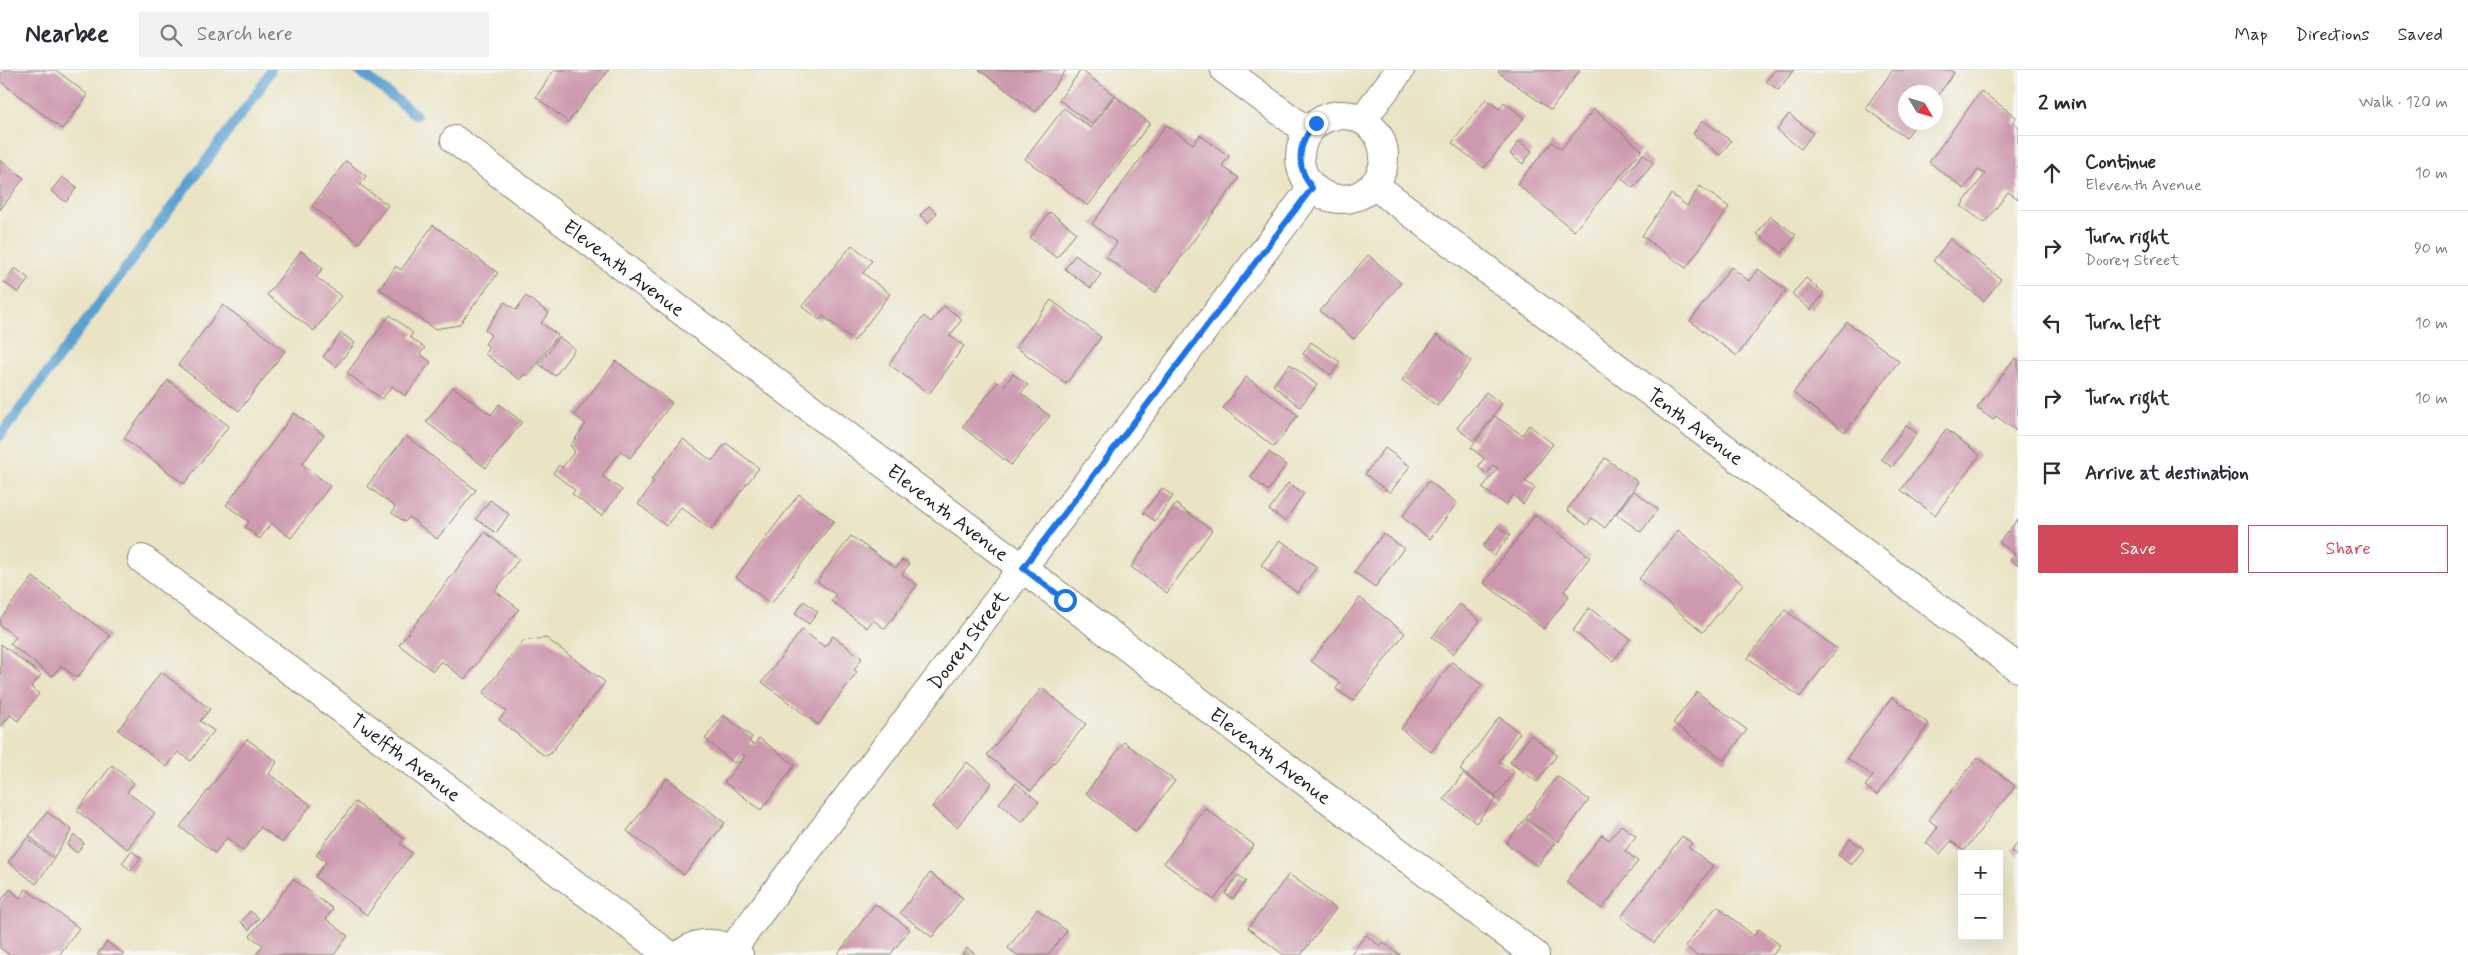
<!DOCTYPE html>
<meta charset="utf-8">
<style>
:root{--surface:#fff;--page:#f2f2f3;--text:#2b2b33;--muted:#7c7c81;--line:#e1e1e2;--accent:#d1495b}
body{margin:0;font-family:Mynerve,sans-serif;background:var(--page);color:var(--text)}
.controls{position:absolute;right:15px;bottom:15px;display:grid;overflow:hidden;border-radius:0px;box-shadow:0 5px 20px #0002}
.controls button{width:45px;height:45px;display:grid;place-items:center;padding:0;border:0;border-bottom:1px solid var(--line);background:var(--surface);color:var(--text);font:25px sans-serif}
.compass{position:absolute;left:1898px;top:15px;width:45px;height:45px;border-radius:50%;background:var(--surface);box-shadow:0 5px 20px #0002;rotate:128deg}
.stop{position:absolute;width:15px;height:15px;margin:-11px;border:4px solid #1a73e8;border-radius:50%;background:#fff}
.stop.end{background:#1a73e8;border-color:#fff;box-shadow:0 1px 5px #0008}
.list{margin:0;padding:0;list-style:none}
h2{display:flex;justify-content:space-between;align-items:center;height:65px;margin:0;padding:0 20px;font-size:21px}
h2 small{font-size:16px;font-weight:400;color:var(--muted)}
.list li{display:grid;grid-template-columns:32px 1fr auto;gap:15px;align-items:center;box-sizing:border-box;height:75px;padding:0 20px;border-top:1px solid var(--line)}
.list b{display:block;font-size:19px;white-space:nowrap}
.list p{margin:0;font-size:16px;white-space:nowrap;color:var(--muted)}
.list em{font-size:16px;font-style:normal;color:var(--muted)}
.actions{display:flex;gap:10px;padding:15px 20px}
.actions a{flex:1;padding:11px 0;border:1px solid var(--accent);border-radius:0px;text-align:center;font-size:18px;color:var(--accent)}
.actions .main{background:var(--accent);color:#fff}
.icon{flex:none;width:28px;height:28px;fill:none;stroke:currentColor;stroke-width:2;stroke-linecap:round;stroke-linejoin:round}
.map{position:relative;flex:none;width:2018px;height:885px;overflow:hidden}
header{display:flex;align-items:center;gap:30px;box-sizing:border-box;height:70px;padding:0 25px;background:var(--surface);border-bottom:1px solid var(--line)}
header strong{font-size:24px}
nav{display:flex;gap:28px;margin-inline-start:auto;font-size:18px}
.search{width:350px;height:45px;background:var(--page);display:flex;align-items:center;gap:12px;box-sizing:border-box;padding:0 18px;border-radius:0px;color:var(--muted);font-size:19px}
main{display:flex}
aside{flex:1;background:var(--surface)}
.map>svg:first-child{display:block}
.lines{fill:none;stroke-linecap:round;stroke-linejoin:round}
.stream{stroke:#5ca0d1;stroke-width:10}
.building{fill:#cd99ae}
.minor-casing{stroke:#838070;stroke-width:30}
.minor{stroke:#fff;stroke-width:28}
.route{stroke:#1a73e8;stroke-width:6}
.labels{text-anchor:middle;stroke-width:5;stroke-linejoin:round;paint-order:stroke}
.street-label{font-size:20px;fill:#1c1c1c;stroke:#f6f6f2}
</style>
<header>
<strong>Nearbee</strong>
<div class="search"><svg class="icon" aria-label="search" viewBox="0 0 24 24"><circle cx="10" cy="10" r="6"/><path d="M15 15l6 6"/></svg>Search here</div>
<nav><a>Map</a><a>Directions</a><a>Saved</a></nav>
</header>
<main>
<div class="map">
<svg width="2018" height="885" viewBox="0 0 2018 885">
<rect width="100%" height="100%" fill="#f6f6f2"/>
<filter id="ink" filterUnits="userSpaceOnUse"><feTurbulence type="fractalNoise" baseFrequency=".02" numOctaves="2"/><feDisplacementMap in="SourceGraphic" scale="10" xChannelSelector="R" yChannelSelector="G"/><feConvolveMatrix kernelMatrix="1 2 1 2 8 2 1 2 1" color-interpolation-filters="sRGB"/></filter>
<filter id="wash" filterUnits="userSpaceOnUse"><feTurbulence type="fractalNoise" baseFrequency=".0096" numOctaves="4" result="noise"/><feDisplacementMap in="SourceGraphic" scale="20" xChannelSelector="R" yChannelSelector="G"/><feGaussianBlur stdDeviation="1.12" result="paint"/><feColorMatrix in="noise" values="0 0 0 0 0 0 0 0 0 0 0 0 0 0 0 0 0 1.4 0 .05"/><feComposite in="paint" operator="in"/></filter>
<g filter="url(#wash)">
<rect width="100%" height="100%" fill="#eae4c5"/>
<g class="lines">
<!-- stream -->
<g class="stream">
<path d="M 358,0 L 416,45"/>
<path d="M 0,366 L 257,23 L 271,0"/>
</g>
</g>
<g id="blocks">
<!-- building -->
<g class="building">
<path d="M 4,0 L 56,0 L 88,25 L 62,59 L 0,11 L 0,5 Z"/>
<path d="M 554,0 L 609,0 L 568,52 L 536,27 Z"/>
<path d="M 979,0 L 1066,0 L 1036,42 Z"/>
<path d="M 1081,0 L 1114,25 L 1092,54 L 1059,30 Z"/>
<path d="M 1499,0 L 1580,0 L 1551,40 L 1498,2 Z"/>
<path d="M 1775,0 L 1794,0 L 1778,20 L 1766,11 Z"/>
<path d="M 1893,0 L 1950,0 L 1954,3 L 1936,28 L 1936,22 L 1906,22 L 1906,52 L 1917,52 L 1906,68 L 1865,38 Z"/>
<path d="M 1981,21 L 2016,47 L 2013,52 L 2018,56 L 2018,129 L 2008,122 L 1985,153 L 1961,136 L 1985,104 L 1978,100 L 1964,119 L 1929,92 Z"/>
<path d="M 1115,26 L 1150,53 L 1088,136 L 1025,89 L 1064,38 L 1091,58 Z"/>
<path d="M 1486,29 L 1499,39 L 1504,32 L 1524,48 L 1484,98 L 1452,73 Z"/>
<path d="M 1594,39 L 1642,80 L 1574,161 L 1517,114 L 1552,72 L 1561,79 Z"/>
<path d="M 1789,44 L 1813,63 L 1801,79 L 1777,60 Z"/>
<path d="M 1703,50 L 1731,71 L 1720,85 L 1693,64 Z"/>
<path d="M 1166,55 L 1193,74 L 1200,65 L 1229,86 L 1222,96 L 1239,108 L 1155,223 L 1106,187 L 1117,173 L 1092,154 Z"/>
<path d="M 1519,71 L 1532,81 L 1523,94 L 1510,84 Z"/>
<path d="M 1643,84 L 1654,93 L 1633,118 L 1622,109 Z"/>
<path d="M 0,90 L 24,108 L 0,140 Z"/>
<path d="M 346,91 L 366,106 L 360,115 L 388,135 L 359,173 L 312,136 Z"/>
<path d="M 62,107 L 77,117 L 66,132 L 51,121 Z"/>
<path d="M 1700,116 L 1729,137 L 1686,198 L 1642,166 L 1671,124 L 1687,136 Z"/>
<path d="M 929,136 L 937,143 L 928,153 L 920,145 Z"/>
<path d="M 1050,142 L 1076,162 L 1057,188 L 1030,168 Z"/>
<path d="M 1770,146 L 1796,165 L 1782,183 L 1757,164 Z"/>
<path d="M 433,155 L 498,203 L 459,255 L 434,259 L 380,219 L 396,196 L 401,200 Z"/>
<path d="M 1950,169 L 2001,209 L 1984,231 L 1933,191 Z"/>
<path d="M 852,175 L 872,191 L 863,203 L 890,224 L 854,271 L 823,246 L 820,250 L 802,236 Z"/>
<path d="M 301,181 L 323,198 L 316,207 L 341,226 L 314,261 L 267,225 Z"/>
<path d="M 1075,185 L 1101,204 L 1091,218 L 1065,199 Z"/>
<path d="M 1368,185 L 1401,213 L 1354,269 L 1320,241 Z"/>
<path d="M 1731,197 L 1749,211 L 1758,199 L 1786,220 L 1737,286 L 1690,251 Z"/>
<path d="M 15,198 L 29,209 L 18,223 L 4,212 Z"/>
<path d="M 1806,208 L 1824,223 L 1811,240 L 1792,224 Z"/>
<path d="M 526,226 L 549,243 L 541,253 L 558,265 L 527,306 L 524,304 L 520,310 L 485,284 L 489,277 L 485,274 L 491,265 L 485,260 L 505,232 L 516,240 Z"/>
<path d="M 1051,230 L 1101,267 L 1066,314 L 1016,277 Z"/>
<path d="M 223,235 L 285,281 L 239,341 L 178,295 Z"/>
<path d="M 944,236 L 962,249 L 950,266 L 964,276 L 929,324 L 889,294 L 924,246 L 931,252 Z"/>
<path d="M 390,245 L 413,263 L 410,267 L 425,278 L 420,284 L 431,292 L 405,326 L 392,316 L 382,329 L 347,303 Z"/>
<path d="M 1847,252 L 1899,291 L 1845,362 L 1793,323 Z"/>
<path d="M 341,263 L 355,273 L 336,297 L 323,287 Z"/>
<path d="M 1437,265 L 1471,291 L 1437,336 L 1402,310 Z"/>
<path d="M 559,267 L 575,279 L 555,306 L 539,294 Z"/>
<path d="M 1311,272 L 1340,292 L 1331,305 L 1303,284 Z"/>
<path d="M 2015,288 L 2018,290 L 2018,362 L 1996,346 L 1993,350 L 1977,338 Z"/>
<path d="M 616,291 L 672,333 L 630,388 L 621,381 L 602,406 L 622,420 L 602,446 L 572,424 L 575,420 L 553,403 L 559,395 L 562,398 L 575,381 L 570,376 L 586,354 L 574,345 Z"/>
<path d="M 1290,294 L 1317,315 L 1300,337 L 1273,315 Z"/>
<path d="M 1013,304 L 1028,315 L 1021,323 L 1050,346 L 1011,395 L 962,357 L 998,312 L 1003,317 Z"/>
<path d="M 1246,307 L 1298,345 L 1274,377 L 1223,338 Z"/>
<path d="M 168,310 L 229,356 L 184,414 L 124,368 Z"/>
<path d="M 453,317 L 491,345 L 499,334 L 522,352 L 486,398 L 426,352 Z"/>
<path d="M 1486,322 L 1502,334 L 1474,371 L 1457,358 Z"/>
<path d="M 294,343 L 324,365 L 302,394 L 330,416 L 291,468 L 271,453 L 260,469 L 245,457 L 249,452 L 226,435 Z"/>
<path d="M 1495,346 L 1522,365 L 1529,355 L 1553,374 L 1525,411 L 1535,418 L 1523,434 L 1513,425 L 1506,435 L 1482,418 L 1498,398 L 1493,395 L 1487,404 L 1478,397 L 1484,388 L 1471,378 Z"/>
<path d="M 1906,355 L 1917,363 L 1892,397 L 1881,389 Z"/>
<path d="M 1946,359 L 1980,385 L 1935,445 L 1901,420 Z"/>
<path d="M 406,366 L 476,420 L 437,469 L 409,447 L 405,452 L 392,443 L 395,437 L 367,416 Z"/>
<path d="M 683,369 L 712,391 L 726,373 L 759,398 L 711,460 L 681,437 L 666,456 L 638,434 L 654,412 L 651,410 Z"/>
<path d="M 1385,378 L 1410,396 L 1390,423 L 1365,404 Z"/>
<path d="M 1269,382 L 1286,395 L 1268,421 L 1250,407 Z"/>
<path d="M 1605,388 L 1638,412 L 1605,458 L 1592,448 L 1587,455 L 1567,440 Z"/>
<path d="M 1429,411 L 1457,433 L 1430,469 L 1402,447 Z"/>
<path d="M 1288,413 L 1304,423 L 1285,451 L 1269,440 Z"/>
<path d="M 1162,418 L 1173,426 L 1155,451 L 1143,443 Z"/>
<path d="M 1634,421 L 1658,439 L 1641,462 L 1616,444 Z"/>
<path d="M 799,424 L 834,451 L 771,534 L 736,507 Z"/>
<path d="M 490,430 L 509,444 L 496,463 L 476,449 Z"/>
<path d="M 1176,434 L 1212,460 L 1167,523 L 1131,497 Z"/>
<path d="M 1535,445 L 1590,487 L 1564,521 L 1569,526 L 1544,559 L 1484,513 Z"/>
<path d="M 2018,449 L 2018,494 L 2017,495 L 2010,490 L 2015,484 L 1999,472 Z"/>
<path d="M 1498,456 L 1510,465 L 1494,486 L 1483,477 Z"/>
<path d="M 1678,460 L 1743,514 L 1703,562 L 1639,509 Z"/>
<path d="M 485,462 L 519,489 L 495,521 L 519,539 L 465,609 L 441,591 L 433,601 L 399,575 Z"/>
<path d="M 1383,464 L 1404,478 L 1375,517 L 1354,502 Z"/>
<path d="M 851,466 L 896,498 L 902,490 L 909,494 L 902,504 L 917,515 L 885,559 L 873,550 L 867,558 L 831,531 L 836,525 L 817,511 Z"/>
<path d="M 1280,470 L 1317,497 L 1297,523 L 1261,495 Z"/>
<path d="M 33,507 L 110,566 L 77,608 L 61,596 L 52,606 L 10,574 L 16,567 L 0,555 L 0,549 Z"/>
<path d="M 1360,528 L 1405,563 L 1353,631 L 1336,619 L 1340,613 L 1311,591 Z"/>
<path d="M 804,531 L 818,542 L 809,554 L 795,544 Z"/>
<path d="M 1460,534 L 1480,551 L 1453,584 L 1432,567 Z"/>
<path d="M 1589,538 L 1630,569 L 1613,591 L 1573,561 Z"/>
<path d="M 1785,540 L 1837,579 L 1800,627 L 1748,588 Z"/>
<path d="M 802,560 L 825,577 L 833,566 L 862,588 L 854,600 L 857,602 L 818,655 L 762,612 Z"/>
<path d="M 546,568 L 605,612 L 550,684 L 545,686 L 499,650 L 506,641 L 483,623 L 523,571 Z"/>
<path d="M 1,574 L 41,605 L 31,617 L 39,624 L 18,651 L 10,645 L 0,658 Z"/>
<path d="M 1452,592 L 1482,615 L 1431,682 L 1401,659 Z"/>
<path d="M 161,602 L 210,639 L 200,651 L 214,661 L 191,691 L 178,682 L 167,697 L 118,660 Z"/>
<path d="M 1042,618 L 1086,654 L 1031,721 L 987,685 Z"/>
<path d="M 1697,622 L 1747,660 L 1724,690 L 1673,653 Z"/>
<path d="M 1892,627 L 1929,654 L 1877,725 L 1865,716 L 1873,706 L 1847,688 Z"/>
<path d="M 723,645 L 752,667 L 749,672 L 754,675 L 759,668 L 795,695 L 761,740 L 724,712 L 745,686 L 741,684 L 734,693 L 705,669 Z"/>
<path d="M 1499,647 L 1520,663 L 1499,691 L 1514,702 L 1496,726 L 1460,700 Z"/>
<path d="M 1531,665 L 1557,685 L 1537,712 L 1510,692 Z"/>
<path d="M 247,669 L 277,692 L 269,704 L 311,735 L 282,773 L 261,757 L 243,781 L 227,768 L 215,783 L 180,757 Z"/>
<path d="M 1124,672 L 1175,711 L 1136,762 L 1086,723 Z"/>
<path d="M 1978,687 L 2015,716 L 1964,781 L 1951,771 L 1940,784 L 1926,773 L 1938,757 L 1929,750 Z"/>
<path d="M 967,692 L 992,713 L 957,757 L 932,737 Z"/>
<path d="M 112,695 L 134,713 L 127,722 L 155,743 L 127,779 L 77,741 Z"/>
<path d="M 1463,704 L 1496,728 L 1476,753 L 1444,729 Z"/>
<path d="M 1557,706 L 1589,730 L 1558,772 L 1526,748 Z"/>
<path d="M 667,708 L 725,753 L 684,805 L 627,761 Z"/>
<path d="M 1016,713 L 1039,732 L 1022,752 L 999,733 Z"/>
<path d="M 355,732 L 404,769 L 400,774 L 412,783 L 367,845 L 315,807 L 326,792 L 316,785 Z"/>
<path d="M 1205,738 L 1254,775 L 1214,830 L 1164,793 Z"/>
<path d="M 47,742 L 72,760 L 54,787 L 29,766 Z"/>
<path d="M 1525,749 L 1555,773 L 1537,796 L 1506,773 Z"/>
<path d="M 1621,755 L 1636,766 L 1625,781 L 1638,791 L 1602,839 L 1566,812 L 1602,765 L 1609,770 Z"/>
<path d="M 74,765 L 84,773 L 77,783 L 67,775 Z"/>
<path d="M 1682,766 L 1692,773 L 1688,777 L 1713,796 L 1654,873 L 1621,847 Z"/>
<path d="M 27,768 L 54,789 L 36,814 L 8,792 Z"/>
<path d="M 1850,769 L 1864,779 L 1851,795 L 1838,785 Z"/>
<path d="M 2018,772 L 2018,787 L 2011,781 Z"/>
<path d="M 131,781 L 141,788 L 131,801 L 122,793 Z"/>
<path d="M 930,803 L 963,828 L 932,867 L 900,843 Z"/>
<path d="M 1289,804 L 1336,839 L 1301,885 L 1284,885 L 1248,858 Z"/>
<path d="M 1238,805 L 1246,811 L 1233,829 L 1225,824 Z"/>
<path d="M 293,809 L 333,839 L 326,849 L 348,866 L 334,885 L 256,885 L 263,875 L 250,866 Z"/>
<path d="M 10,819 L 20,828 L 26,819 L 79,858 L 59,885 L 10,885 L 0,878 L 0,832 Z"/>
<path d="M 875,834 L 910,859 L 890,885 L 837,885 Z"/>
<path d="M 1717,836 L 1754,866 L 1759,859 L 1780,875 L 1773,885 L 1696,885 L 1685,876 Z"/>
<path d="M 1037,839 L 1067,861 L 1048,885 L 1017,885 L 1008,878 Z"/>
<path d="M 250,841 L 259,848 L 249,860 L 241,852 Z"/>
<path d="M 1366,865 L 1380,876 L 1383,872 L 1400,885 L 1350,885 Z"/>
<path d="M 107,872 L 125,885 L 97,885 Z"/>
<path d="M 967,878 L 976,885 L 962,885 Z"/>
</g>
</g>
</g>
<g filter="url(#ink)">
<use href="#blocks" fill-opacity="0" stroke="#838070" stroke-width="1"/>
<g class="lines">
<defs>
<g id="minor">
<path d="M 1225,0 L 1308,62"/>
<circle cx="1342" cy="87" r="42"/>
<path d="M 1362,50 L 1400,0"/>
<path id="s1" d="M 455,70 L 1535,885"/>
<path id="s2" d="M 1374,115 L 2018,598"/>
<path id="s3" d="M 142,489 L 669,885"/>
<path id="s4" d="M 732,879 L 1312,118"/>
<path d="M 681,885 C 697,869 722,871 739,885"/>
</g>
</defs>
<!-- minor casing -->
<use href="#minor" class="minor-casing"/>
<!-- minor -->
<use href="#minor" class="minor"/>
</g>
</g>
<g class="lines" filter="url(#ink)">
<!-- route -->
<path class="route" d="M 1065,530 L 1023,498 L 1312,118 C 1295,95 1297,74 1316,53"/>
</g>
<g class="labels">
<!-- street labels -->
<g class="street-label">
<text dy="7" stroke="none"><textPath href="#s1" startOffset="212">Eleventh Avenue</textPath></text>
<text dy="7" stroke="none"><textPath href="#s2" startOffset="402">Tenth Avenue</textPath></text>
<text dy="7" stroke="none"><textPath href="#s1" startOffset="618">Eleventh Avenue</textPath></text>
<text dy="7" stroke="none"><textPath href="#s4" startOffset="389">Doorey Street</textPath></text>
<text dy="7" stroke="none"><textPath href="#s1" startOffset="1022">Eleventh Avenue</textPath></text>
<text dy="7" stroke="none"><textPath href="#s3" startOffset="330">Twelfth Avenue</textPath></text>
</g>
</g>
</svg>
<div class="controls">
<button>+</button>
<button>−</button>
</div>
<svg class="compass" viewBox="-18 -18 36 36"><path d="M0-13l5 13h-10z" fill="#e53935"/><path d="M0 13l5-13h-10z" fill="#7c7c81"/></svg>
<div class="stop" style="left:1065px;top:530px"></div>
<div class="stop end" style="left:1316px;top:53px"></div>
</div>
<aside>
<h2>2 min<small>Walk · 120 m</small></h2>
<ul class="list">
<li><svg class="icon" aria-label="ahead" viewBox="0 0 24 24"><path d="M12 20V5M6 11l6-6 6 6"/></svg><div><b>Continue</b><p>Eleventh Avenue</p></div><em>10 m</em></li>
<li><svg class="icon" aria-label="right" viewBox="0 0 24 24"><path d="M7 20v-9h11M14 6l5 5-5 5"/></svg><div><b>Turn right</b><p>Doorey Street</p></div><em>90 m</em></li>
<li><svg class="icon" aria-label="left" viewBox="0 0 24 24"><path d="M17 20v-9H6M10 6l-5 5 5 5"/></svg><div><b>Turn left</b></div><em>10 m</em></li>
<li><svg class="icon" aria-label="right" viewBox="0 0 24 24"><path d="M7 20v-9h11M14 6l5 5-5 5"/></svg><div><b>Turn right</b></div><em>10 m</em></li>
<li><svg class="icon" aria-label="arrive" viewBox="0 0 24 24"><path d="M6 21V4h12l-3 4 3 4H6"/></svg><div><b>Arrive at destination</b></div></li>
</ul>
<div class="actions"><a class="main">Save</a><a>Share</a></div>
</aside>
</main>
